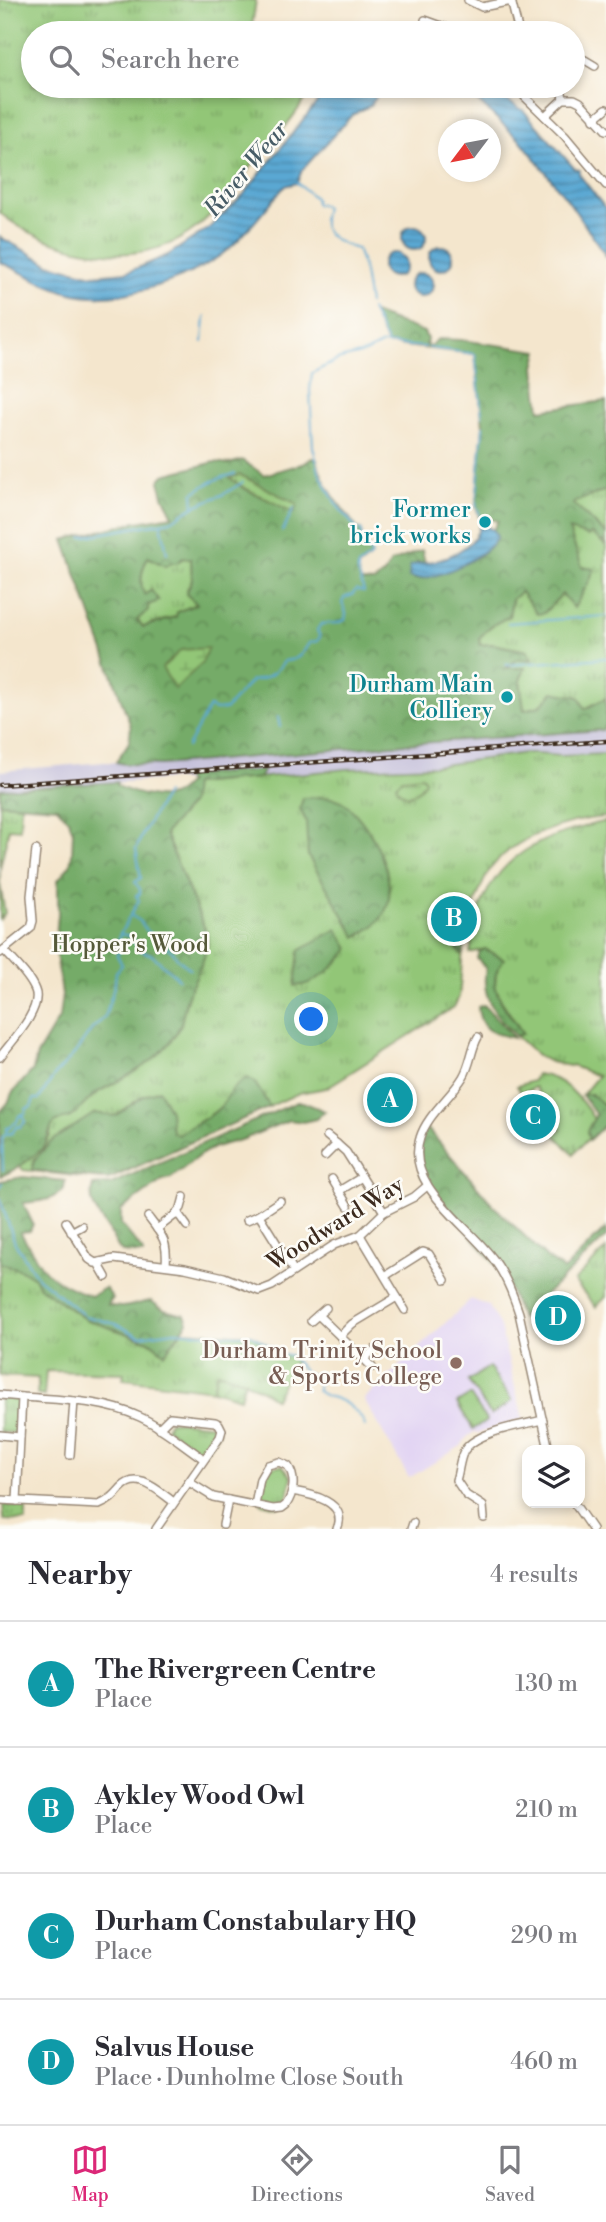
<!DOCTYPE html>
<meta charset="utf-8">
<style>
:root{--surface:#fff;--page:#f7f7f7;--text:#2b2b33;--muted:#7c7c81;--line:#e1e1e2;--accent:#db2777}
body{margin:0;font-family:"Libre Bodoni",serif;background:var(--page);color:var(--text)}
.controls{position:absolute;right:21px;bottom:21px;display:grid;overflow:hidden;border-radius:14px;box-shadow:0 4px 10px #0003}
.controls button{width:63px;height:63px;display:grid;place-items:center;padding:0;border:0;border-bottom:2px solid var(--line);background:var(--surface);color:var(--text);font:35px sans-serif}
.compass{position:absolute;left:438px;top:119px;width:63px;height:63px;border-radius:50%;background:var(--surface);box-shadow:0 4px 10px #0003;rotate:238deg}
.you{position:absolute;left:312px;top:1020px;width:24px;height:24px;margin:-18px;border:5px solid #fff;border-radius:50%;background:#1a73e8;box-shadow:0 0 0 10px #1a73e833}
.badge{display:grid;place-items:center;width:46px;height:46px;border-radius:50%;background:var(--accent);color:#fff;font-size:23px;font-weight:700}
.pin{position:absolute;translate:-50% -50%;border:4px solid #fff;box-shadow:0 2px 7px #0006}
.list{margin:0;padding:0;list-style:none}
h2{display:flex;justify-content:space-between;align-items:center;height:91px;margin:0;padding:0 28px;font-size:30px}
h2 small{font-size:23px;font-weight:400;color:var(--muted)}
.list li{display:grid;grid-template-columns:46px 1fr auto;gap:21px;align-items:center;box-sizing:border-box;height:126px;padding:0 28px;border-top:2px solid var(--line)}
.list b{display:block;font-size:26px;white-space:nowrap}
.list p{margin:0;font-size:23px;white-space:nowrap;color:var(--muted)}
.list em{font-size:23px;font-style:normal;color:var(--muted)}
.icon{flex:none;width:38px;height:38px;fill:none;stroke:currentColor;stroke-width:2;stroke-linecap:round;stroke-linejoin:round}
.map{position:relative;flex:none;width:606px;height:1529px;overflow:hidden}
.search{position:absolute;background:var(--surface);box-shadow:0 4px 10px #0003;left:21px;right:21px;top:21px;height:77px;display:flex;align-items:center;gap:18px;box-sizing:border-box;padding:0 24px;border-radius:38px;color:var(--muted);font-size:26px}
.sheet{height:595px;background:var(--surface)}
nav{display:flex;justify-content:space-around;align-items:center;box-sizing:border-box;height:98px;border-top:2px solid var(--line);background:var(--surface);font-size:19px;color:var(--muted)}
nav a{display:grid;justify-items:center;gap:4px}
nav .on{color:var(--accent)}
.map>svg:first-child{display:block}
.built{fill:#e2d4f3}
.railway{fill:#c5c0da}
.grass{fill:url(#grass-tufts);stroke:#66784a;stroke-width:2}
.forest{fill:url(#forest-crowns);stroke:#586a43;stroke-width:2;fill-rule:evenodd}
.wetland{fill:url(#wetland-marsh);stroke:#66784a;stroke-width:2}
.garden{fill:url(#garden-furrows);stroke:#66784a;stroke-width:2}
.pitch{fill:#92c677;stroke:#66784a;stroke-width:2}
.water{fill:url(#water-rules);stroke:#4a6978;stroke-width:2}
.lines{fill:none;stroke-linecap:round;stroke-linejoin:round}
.stream{stroke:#5aa8d3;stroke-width:2}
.street-casing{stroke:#988876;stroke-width:10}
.street{stroke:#fff;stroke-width:7}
.rail-casing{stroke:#3b2a1e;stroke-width:4.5}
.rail{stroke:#fdfcf7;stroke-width:2;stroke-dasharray:5;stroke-linecap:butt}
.culture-dot{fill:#0f9aa8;stroke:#fdfcf7;stroke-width:2.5}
.education-dot{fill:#8d6e63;stroke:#fdfcf7;stroke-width:2.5}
.labels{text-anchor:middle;stroke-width:5;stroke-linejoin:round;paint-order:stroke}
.culture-label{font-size:23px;fill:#0d838f;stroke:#fdfcf7;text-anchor:end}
.park-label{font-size:23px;fill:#555939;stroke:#fdfcf7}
.street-label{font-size:23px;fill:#3b2a1e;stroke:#fdfcf7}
.education-label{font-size:23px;fill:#785e54;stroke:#fdfcf7;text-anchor:end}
.water-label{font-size:24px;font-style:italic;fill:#475c66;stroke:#fdfcf7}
</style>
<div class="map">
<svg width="606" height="1529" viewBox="0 0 606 1529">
<defs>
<pattern id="grass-tufts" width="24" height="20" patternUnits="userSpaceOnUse" patternTransform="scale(1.75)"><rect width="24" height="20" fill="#92c677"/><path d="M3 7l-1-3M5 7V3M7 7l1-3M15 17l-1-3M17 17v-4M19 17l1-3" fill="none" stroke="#78a161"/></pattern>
<pattern id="forest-crowns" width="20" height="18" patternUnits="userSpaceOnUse" patternTransform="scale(1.75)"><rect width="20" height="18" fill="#75ab68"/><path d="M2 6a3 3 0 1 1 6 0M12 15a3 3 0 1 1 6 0" fill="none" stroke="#618b55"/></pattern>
<pattern id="wetland-marsh" width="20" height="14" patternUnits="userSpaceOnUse" patternTransform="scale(1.75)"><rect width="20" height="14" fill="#92c677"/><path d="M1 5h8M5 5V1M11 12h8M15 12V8" fill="none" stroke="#78a161"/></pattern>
<pattern id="garden-furrows" width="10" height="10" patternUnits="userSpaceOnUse" patternTransform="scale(1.75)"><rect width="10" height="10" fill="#92c677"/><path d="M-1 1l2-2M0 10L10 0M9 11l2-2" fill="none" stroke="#78a161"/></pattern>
<pattern id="water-rules" width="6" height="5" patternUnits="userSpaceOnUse" patternTransform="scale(1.75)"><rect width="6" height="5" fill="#5aa8d3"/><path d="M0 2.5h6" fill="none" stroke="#4c89ab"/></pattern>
</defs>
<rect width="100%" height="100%" fill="#fdfcf7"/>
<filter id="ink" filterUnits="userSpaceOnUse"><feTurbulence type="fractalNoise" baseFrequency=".0143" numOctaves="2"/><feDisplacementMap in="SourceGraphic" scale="14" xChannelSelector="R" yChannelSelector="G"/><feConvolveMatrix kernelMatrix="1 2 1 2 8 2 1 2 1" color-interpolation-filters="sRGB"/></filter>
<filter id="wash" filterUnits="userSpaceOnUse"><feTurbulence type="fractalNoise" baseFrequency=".00686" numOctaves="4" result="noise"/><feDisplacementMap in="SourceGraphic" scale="28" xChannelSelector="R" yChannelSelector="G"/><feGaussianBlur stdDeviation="1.57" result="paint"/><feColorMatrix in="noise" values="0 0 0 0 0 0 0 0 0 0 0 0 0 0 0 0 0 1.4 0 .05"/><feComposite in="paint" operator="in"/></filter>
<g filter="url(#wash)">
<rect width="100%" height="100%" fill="#f4e6cd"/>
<!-- built -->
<path class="built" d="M 471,1299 L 489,1306 L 500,1327 L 523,1419 L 479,1433 L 474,1432 L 467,1437 L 461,1446 L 409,1478 L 364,1399 Z"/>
<!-- railway -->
<path class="railway" d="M 606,730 L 606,754 L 560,756 L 525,753 L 435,766 L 347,769 L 193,784 L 176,779 L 0,789 L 0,771 L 105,762 L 161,765 L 378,746 Z"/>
<!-- grass -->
<g class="grass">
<path d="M 0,0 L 256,0 L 251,33 L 33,33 L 33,86 L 310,86 C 303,110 274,139 257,159 C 237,183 215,215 189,233 C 137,271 47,252 0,213 Z"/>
<path d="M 606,490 L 606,534 L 573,504 L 574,502 Z"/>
<path d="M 568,529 L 592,532 L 606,546 L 606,698 L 585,709 L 540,706 L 524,710 L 520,680 L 505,669 L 518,659 L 532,659 L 527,651 L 493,644 L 479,645 L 479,638 L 491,626 L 509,616 L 512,599 L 521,592 L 544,613 L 562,594 L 574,607 L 590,580 L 594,570 L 582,567 Z"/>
<path d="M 148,557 L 165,566 L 183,558 L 191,559 L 192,580 L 187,589 L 197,604 L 177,612 L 177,616 L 143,627 L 137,620 L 148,610 L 150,590 L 145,596 C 138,584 142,568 148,557 Z"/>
<path d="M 525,753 L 560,756 L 606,754 L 606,817 C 568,820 515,836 491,868 C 481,883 474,905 468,923 C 461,946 462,973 459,997 L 454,1007 L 326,1088 L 299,1093 L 112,1178 L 101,1179 L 23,1170 L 20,1166 L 43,1148 L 50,1136 L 51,1126 L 58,1120 L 70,1117 L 97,1093 L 113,1084 L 180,1025 L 188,995 L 208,945 L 207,934 L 165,834 L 193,784 L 347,769 L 435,766 Z"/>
<path d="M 0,803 L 21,805 L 20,829 L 9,828 L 0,868 L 0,884 L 5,913 L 0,919 Z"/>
<path d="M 606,821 L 606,1104 L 603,1105 L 591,1094 L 582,1095 L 598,1076 L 575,1067 L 550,1062 L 537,1055 L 516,1036 L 523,1034 L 501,1000 L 495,985 L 496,975 L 485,949 L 470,953 C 472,943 473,931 476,921 C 494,852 545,836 606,821 Z"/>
<path d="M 536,1074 C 563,1076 581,1098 594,1119 L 587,1131 L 589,1138 L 573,1154 L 554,1134 L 561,1130 L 535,1087 L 522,1094 L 517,1086 L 533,1081 Z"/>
<path d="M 606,1249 L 606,1297 L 596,1307 L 574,1281 Z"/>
<path d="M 0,1263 L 21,1270 L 34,1278 L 41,1288 L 85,1319 L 149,1341 L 165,1353 L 182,1331 L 252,1335 L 275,1349 L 281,1355 L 290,1355 L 295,1361 L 275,1399 C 256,1385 239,1378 217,1372 L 213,1390 L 123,1379 L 124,1373 L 46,1371 L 44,1396 L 37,1395 L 38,1378 L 0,1376 Z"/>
<path d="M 0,1397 L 19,1399 L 18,1429 L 13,1433 L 0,1432 Z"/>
<path d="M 178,1421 L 215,1425 L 219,1432 L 205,1452 L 200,1452 L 166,1428 L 169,1422 Z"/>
<path d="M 282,1465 L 292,1477 L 286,1502 L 277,1507 L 261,1503 L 260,1499 L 266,1473 L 270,1467 Z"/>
<path d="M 3,1502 L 7,1502 L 7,1506 L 26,1507 L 26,1521 L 4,1520 Z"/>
</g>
<!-- forest -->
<g class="forest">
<path d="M 373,313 L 424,332 L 427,339 L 426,345 L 430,346 L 438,339 L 461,340 L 539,351 L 535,367 L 540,410 L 606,401 L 606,490 L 575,502 L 573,504 L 606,534 L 606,546 L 592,533 L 588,536 L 569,530 L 582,567 L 594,569 L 590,580 L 574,608 L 562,594 L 544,613 L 537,614 L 521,592 L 512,599 L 509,616 L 491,626 L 479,638 L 480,645 L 492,644 L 527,651 L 532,660 L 518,659 L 506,668 L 525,668 L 520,680 L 524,710 L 540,706 L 553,692 L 579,697 L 585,709 L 606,698 L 606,724 L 603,730 L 378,746 L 161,765 L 124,764 L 116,762 L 129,742 L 131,727 L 64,540 L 131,523 L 173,516 L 163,496 L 159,481 L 164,475 L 215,462 L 229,464 L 242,460 L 264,475 L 305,463 L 312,458 L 317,460 C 323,487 341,506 357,528 L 362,531 L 360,544 L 369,549 L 372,556 L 358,567 L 358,572 L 361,582 L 374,582 L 384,574 L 391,562 L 422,550 L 425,563 L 417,562 L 415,579 C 439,577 485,559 497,537 L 493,530 L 498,521 L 479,517 L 476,505 L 483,426 L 475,354 L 387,344 ZM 240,476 L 297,504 L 294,512 L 243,488 L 231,478 ZM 148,557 L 165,566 L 171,563 L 177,563 L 183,558 L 191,559 L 192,580 L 186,594 L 197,604 L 177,612 L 176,617 L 143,627 L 137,620 L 148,610 L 148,605 L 159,601 L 151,590 L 145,595 C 138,584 142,568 148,557 Z"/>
<path d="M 264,770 L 259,778 L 193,784 L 191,803 L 165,834 L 207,934 C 209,956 196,974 188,995 C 184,1004 184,1016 180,1026 C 163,1061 130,1074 98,1092 C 88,1098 80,1112 70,1117 C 64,1120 60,1118 55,1123 C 48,1128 49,1139 44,1146 C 37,1155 10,1174 0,1176 L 0,1112 L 8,1103 L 12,1093 L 33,1070 L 37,1055 L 59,1018 L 62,994 L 55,948 L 58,915 L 58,880 L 70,865 L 72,854 L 73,831 L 68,819 L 57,807 L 0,803 L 0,789 L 117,782 L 117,785 C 127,792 158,800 171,796 C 178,794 183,788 188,783 L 184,776 Z"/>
<path d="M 320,797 C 327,798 335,797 341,801 C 368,818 398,876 387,907 C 381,923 370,929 356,937 L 308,856 L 306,821 L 300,809 L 303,798 Z"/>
<path d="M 444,913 L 452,918 L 466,936 L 463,954 L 460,954 L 440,915 Z"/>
<path d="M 337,929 L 349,949 C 337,965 315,986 295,986 L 299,951 Z"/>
<path d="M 485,949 L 504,959 C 501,964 497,969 496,974 C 490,995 513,1018 523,1034 L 516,1036 C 497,1018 480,997 486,969 L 477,958 L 479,952 Z"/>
<path d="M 484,1005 L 514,1038 C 492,1033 480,1032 478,1007 Z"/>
<path d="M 248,1078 L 255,1083 L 270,1107 L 108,1179 L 32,1170 L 34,1160 L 53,1140 L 95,1113 L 115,1116 L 143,1096 L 159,1090 L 170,1111 L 172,1132 L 178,1135 C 191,1124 210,1119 221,1106 C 231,1093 231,1086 248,1078 Z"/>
<path d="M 591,1094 L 603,1104 L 606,1104 L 606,1124 L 589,1140 L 587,1131 L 596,1115 L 582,1095 Z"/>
<path d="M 297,1102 L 303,1102 L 325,1111 L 316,1119 L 303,1122 L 289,1120 L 244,1139 L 215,1147 L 200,1155 L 171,1178 L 163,1180 L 121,1210 L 121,1224 L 143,1251 L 143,1254 L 122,1252 C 116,1246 114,1239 110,1232 C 100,1216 87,1206 93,1185 L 111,1184 Z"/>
<path d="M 425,1126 L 494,1206 L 547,1258 L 564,1270 L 606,1228 L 606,1237 L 521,1318 L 503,1274 L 421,1175 L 420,1137 Z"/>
<path d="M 23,1177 L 65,1181 L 64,1189 C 51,1202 40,1201 23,1203 L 33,1224 L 30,1231 L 20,1232 C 26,1241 40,1267 47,1273 C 59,1283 77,1291 91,1296 L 105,1288 L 113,1298 L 108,1305 C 127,1310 132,1304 151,1301 L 164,1310 L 185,1315 L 188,1322 L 165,1353 L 149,1341 L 85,1319 L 41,1288 L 34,1278 L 21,1270 L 0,1263 L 0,1181 Z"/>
</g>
<!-- wetland -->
<g class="wetland">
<path d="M 240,475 L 297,504 L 294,513 L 243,487 L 230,478 Z"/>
<path d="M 208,648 L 202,663 L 175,689 L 162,668 L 181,650 Z"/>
<path d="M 422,776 L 425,780 C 423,788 415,793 407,796 L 398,790 L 396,785 L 403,778 Z"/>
</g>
<!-- garden -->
<path class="garden" d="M 217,1372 L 245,1380 L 240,1398 L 213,1390 Z"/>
<!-- pitch -->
<g class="pitch">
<path d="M 489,1367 L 512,1401 L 491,1415 L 468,1381 Z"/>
<path d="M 470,1395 L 487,1421 L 473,1429 L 457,1403 Z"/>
</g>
<!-- water -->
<g class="water">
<path d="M 342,86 L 382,86 L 371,105 L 352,115 L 302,170 L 297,183 L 285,186 C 267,206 251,229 231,247 C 195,278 122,304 75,294 C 52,290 22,272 0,262 L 0,237 L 49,264 L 93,275 L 127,272 L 140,267 L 168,255 L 210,227 L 243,195 L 319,100 L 331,89 Z"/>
<path d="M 458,86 L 492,86 L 498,95 L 524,111 L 575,169 L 580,170 L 579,174 L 606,209 L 606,256 L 569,202 L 522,142 L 466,90 Z"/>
<circle cx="414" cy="238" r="12"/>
<circle cx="441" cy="258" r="12"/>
<circle cx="394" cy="265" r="12"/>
<circle cx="421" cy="285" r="12"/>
<path d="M 483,524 L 493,530 L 497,537 C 487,556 431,585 409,577 L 410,566 C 419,562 428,563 438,560 C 453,556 478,543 479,526 L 483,529 Z"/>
</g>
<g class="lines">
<!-- stream -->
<g class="stream">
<path d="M 296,182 L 315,198 L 316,204 L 325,206 C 324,213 321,222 324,228 C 329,239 346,246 357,249 L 363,266 L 369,304"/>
<path d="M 371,310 L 387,343"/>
<path d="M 203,342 L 205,317"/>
<path d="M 429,348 L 475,354 L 482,416"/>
<path d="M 483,426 L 476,505 L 483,524"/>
<path d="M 195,506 L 224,494 L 243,482"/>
<path d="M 161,523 L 167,553"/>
<path d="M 282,532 L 294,508"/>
<path d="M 82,537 L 171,521 L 194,506 L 193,493 C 207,483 219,477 235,474"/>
<path d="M 508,623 L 606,616"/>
<path d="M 506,665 L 606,658"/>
<path d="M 278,717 L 280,727"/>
<path d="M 187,747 L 209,707 L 215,710 L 226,709 L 251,681 C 267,679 275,674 284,661 C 298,660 302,655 309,643 L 317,641 L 320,637 L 317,630 L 321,624 L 337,623 L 345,620 L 346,613 L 342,603 L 344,598 L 352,595 L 356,590 L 364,592 L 358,572 L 358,566 L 372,556 L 369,549 L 360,544 L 362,531 L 357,529 L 336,504 L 320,474 L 313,447 L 310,390 L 312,373 L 340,359 L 365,353 L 383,344 L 425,347"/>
<path d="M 132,916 L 140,921 L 147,931 L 173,952 L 178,959 L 190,969"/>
<path d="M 120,934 L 131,936 L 138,949 L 152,955 L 179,979"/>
<path d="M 7,1134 L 12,1133 L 17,1126 L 20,1127 L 25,1122 L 23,1114"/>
<path d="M 3,1170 L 2,1138 L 6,1134 L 7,1128 L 17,1122 L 19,1116 L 26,1113 L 26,1109 L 31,1107 L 34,1099 L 39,1099 L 54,1076 L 75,1053 L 92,1029 L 105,1017 L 115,983 L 116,972 L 122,965 L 117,955 L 120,950 L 118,945 L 120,934 L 139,900 L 136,896 L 140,894 L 140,889 L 135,882 L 141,878 L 136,849 L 144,831 L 166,793"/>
<path d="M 0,1188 L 2,1183"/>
<path d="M 0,1199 L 15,1243 L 38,1278 L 85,1316 L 116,1324 L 139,1336 L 175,1331 L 207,1334 L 252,1335 L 275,1349 L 281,1355 L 290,1355 L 305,1372 L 318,1377 L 317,1390 C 325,1398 330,1396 339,1400 C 349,1404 363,1417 365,1426"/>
</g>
</g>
</g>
<g filter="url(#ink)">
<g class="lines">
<defs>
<g id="street">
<path d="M 468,0 L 482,7 L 512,1"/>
<path d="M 511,0 L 519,33"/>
<path d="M 425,20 L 461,33"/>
<path d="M 573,64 L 579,59 L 585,60 L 595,66"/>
<path d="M 519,86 L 525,97 L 565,136 L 606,185"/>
<path d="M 561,86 L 563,99"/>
<path d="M 545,116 L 563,99 L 574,99 L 580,102 L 606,130"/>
<path d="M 594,119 L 606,109"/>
<path d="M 0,953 L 31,928 L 33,921 L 31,896 L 36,850"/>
<path d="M 478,1037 C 471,1049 471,1064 463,1077 C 451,1097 427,1115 420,1138 C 404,1186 469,1225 494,1260 C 506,1276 513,1294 519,1313 L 549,1450"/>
<path d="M 0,1057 C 11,1042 43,1009 35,990 C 29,975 14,962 4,950"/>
<path d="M 327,1136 L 337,1144"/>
<path d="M 325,1156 L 337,1144 L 346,1152 L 384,1212"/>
<path d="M 332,1179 L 348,1206"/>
<path d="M 339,1191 L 362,1177"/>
<path d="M 175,1215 L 181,1208 L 184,1197"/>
<path d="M 259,1215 L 294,1271"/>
<path d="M 148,1217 C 162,1235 168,1241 166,1265"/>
<path d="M 247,1220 L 259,1215 L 280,1201"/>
<path d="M 66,1222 L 89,1259 L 95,1263 L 114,1259 L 185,1268 L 224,1277 L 259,1291 L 272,1286 L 334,1245 L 360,1235 L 384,1212 L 414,1197 L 427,1186"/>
<path d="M 157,1229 L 175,1215 L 179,1215 L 187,1226"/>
<path d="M 71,1232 L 82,1226"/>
<path d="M 360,1235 L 405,1310"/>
<path d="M 98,1263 L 106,1277"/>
<path d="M 385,1276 L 423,1252 L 429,1254 L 445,1280"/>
<path d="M 318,1315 L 372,1367"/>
<path d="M 311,1321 L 326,1308"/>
<path d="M 340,1336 L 352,1324 L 397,1297"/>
<path d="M 364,1359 L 374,1350"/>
<path d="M 0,1395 L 22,1397 L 17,1501"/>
<path d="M 22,1397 C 62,1400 103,1400 140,1417 C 163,1427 183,1445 204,1459"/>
<path d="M 0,1435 L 20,1437"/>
<path d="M 70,1455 L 74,1401"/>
<path d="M 189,1482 L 213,1497 L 273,1509 L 282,1508 L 286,1505 C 294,1493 296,1478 288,1466 L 279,1462 L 268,1465 L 260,1479 L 255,1505"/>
<path d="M 292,1491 C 311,1494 349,1502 337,1529"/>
<path d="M 0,1500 L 99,1505 C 109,1501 114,1496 121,1488 C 138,1470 158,1491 174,1502"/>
<path d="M 574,1503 L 592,1529"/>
<path d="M 484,1518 L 483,1506 L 466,1495 L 456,1480 C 459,1472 459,1462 463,1453 C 472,1432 522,1425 543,1420"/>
<path d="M 223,1525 L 228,1500"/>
<path d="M 156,1529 L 220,1437 L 222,1430 L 219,1424 L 215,1422 L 170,1417 L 159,1428"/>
<path d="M 411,1529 L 413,1523"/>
</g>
</defs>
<!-- street casing -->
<use href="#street" class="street-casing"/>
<!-- street -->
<use href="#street" class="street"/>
<defs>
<path id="rail" d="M 0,785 L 606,741"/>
</defs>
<!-- rail casing -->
<use href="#rail" class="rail-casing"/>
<!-- rail -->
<use href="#rail" class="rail"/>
</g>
</g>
<!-- markers -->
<g class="culture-dot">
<circle cx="485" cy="522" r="7"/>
<circle cx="507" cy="697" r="7"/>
</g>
<circle class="education-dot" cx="456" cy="1363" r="7"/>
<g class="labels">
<!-- culture labels -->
<g class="culture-label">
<text x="471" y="517">Former<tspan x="471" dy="26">brick works</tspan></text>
<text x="493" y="692">Durham Main<tspan x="493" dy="26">Colliery</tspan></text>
</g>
<!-- park labels -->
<g class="park-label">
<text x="130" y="952">Hopper's Wood</text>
</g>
<!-- street labels -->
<g class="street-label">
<text transform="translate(335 1223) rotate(-32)" y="8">Woodward Way</text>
</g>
<!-- education labels -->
<g class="education-label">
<text x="442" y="1358">Durham Trinity School<tspan x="442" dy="26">&amp; Sports College</tspan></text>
</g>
<!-- water labels -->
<g class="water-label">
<text transform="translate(246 169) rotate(-50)" y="8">River Wear</text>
</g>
</g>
</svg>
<div class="controls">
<button><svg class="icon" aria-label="layers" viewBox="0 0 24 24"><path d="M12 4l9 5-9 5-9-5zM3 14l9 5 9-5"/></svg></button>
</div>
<svg class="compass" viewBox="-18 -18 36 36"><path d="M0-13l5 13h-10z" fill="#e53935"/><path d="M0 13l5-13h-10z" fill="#7c7c81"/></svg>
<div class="you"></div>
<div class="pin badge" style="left:390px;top:1100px;background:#0f9aa8">A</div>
<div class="pin badge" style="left:454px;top:919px;background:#0f9aa8">B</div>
<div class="pin badge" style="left:533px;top:1117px;background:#0f9aa8">C</div>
<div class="pin badge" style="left:558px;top:1318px;background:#0f9aa8">D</div>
<div class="search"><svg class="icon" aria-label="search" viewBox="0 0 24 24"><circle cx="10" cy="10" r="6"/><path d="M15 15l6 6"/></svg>Search here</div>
</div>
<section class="sheet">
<h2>Nearby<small>4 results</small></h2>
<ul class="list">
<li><span class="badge" style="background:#0f9aa8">A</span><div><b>The Rivergreen Centre</b><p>Place</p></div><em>130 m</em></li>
<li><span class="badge" style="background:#0f9aa8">B</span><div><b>Aykley Wood Owl</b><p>Place</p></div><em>210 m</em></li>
<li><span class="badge" style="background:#0f9aa8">C</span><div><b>Durham Constabulary HQ</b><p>Place</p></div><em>290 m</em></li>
<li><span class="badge" style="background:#0f9aa8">D</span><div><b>Salvus House</b><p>Place · Dunholme Close South</p></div><em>460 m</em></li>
</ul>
</section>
<nav>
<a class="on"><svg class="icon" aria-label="map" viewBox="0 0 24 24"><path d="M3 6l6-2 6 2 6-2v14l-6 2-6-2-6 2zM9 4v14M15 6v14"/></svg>Map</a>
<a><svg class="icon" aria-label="directions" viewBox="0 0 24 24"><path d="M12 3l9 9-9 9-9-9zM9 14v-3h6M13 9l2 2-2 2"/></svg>Directions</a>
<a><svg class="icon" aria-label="saved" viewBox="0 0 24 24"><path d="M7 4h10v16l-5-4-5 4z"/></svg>Saved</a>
</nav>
